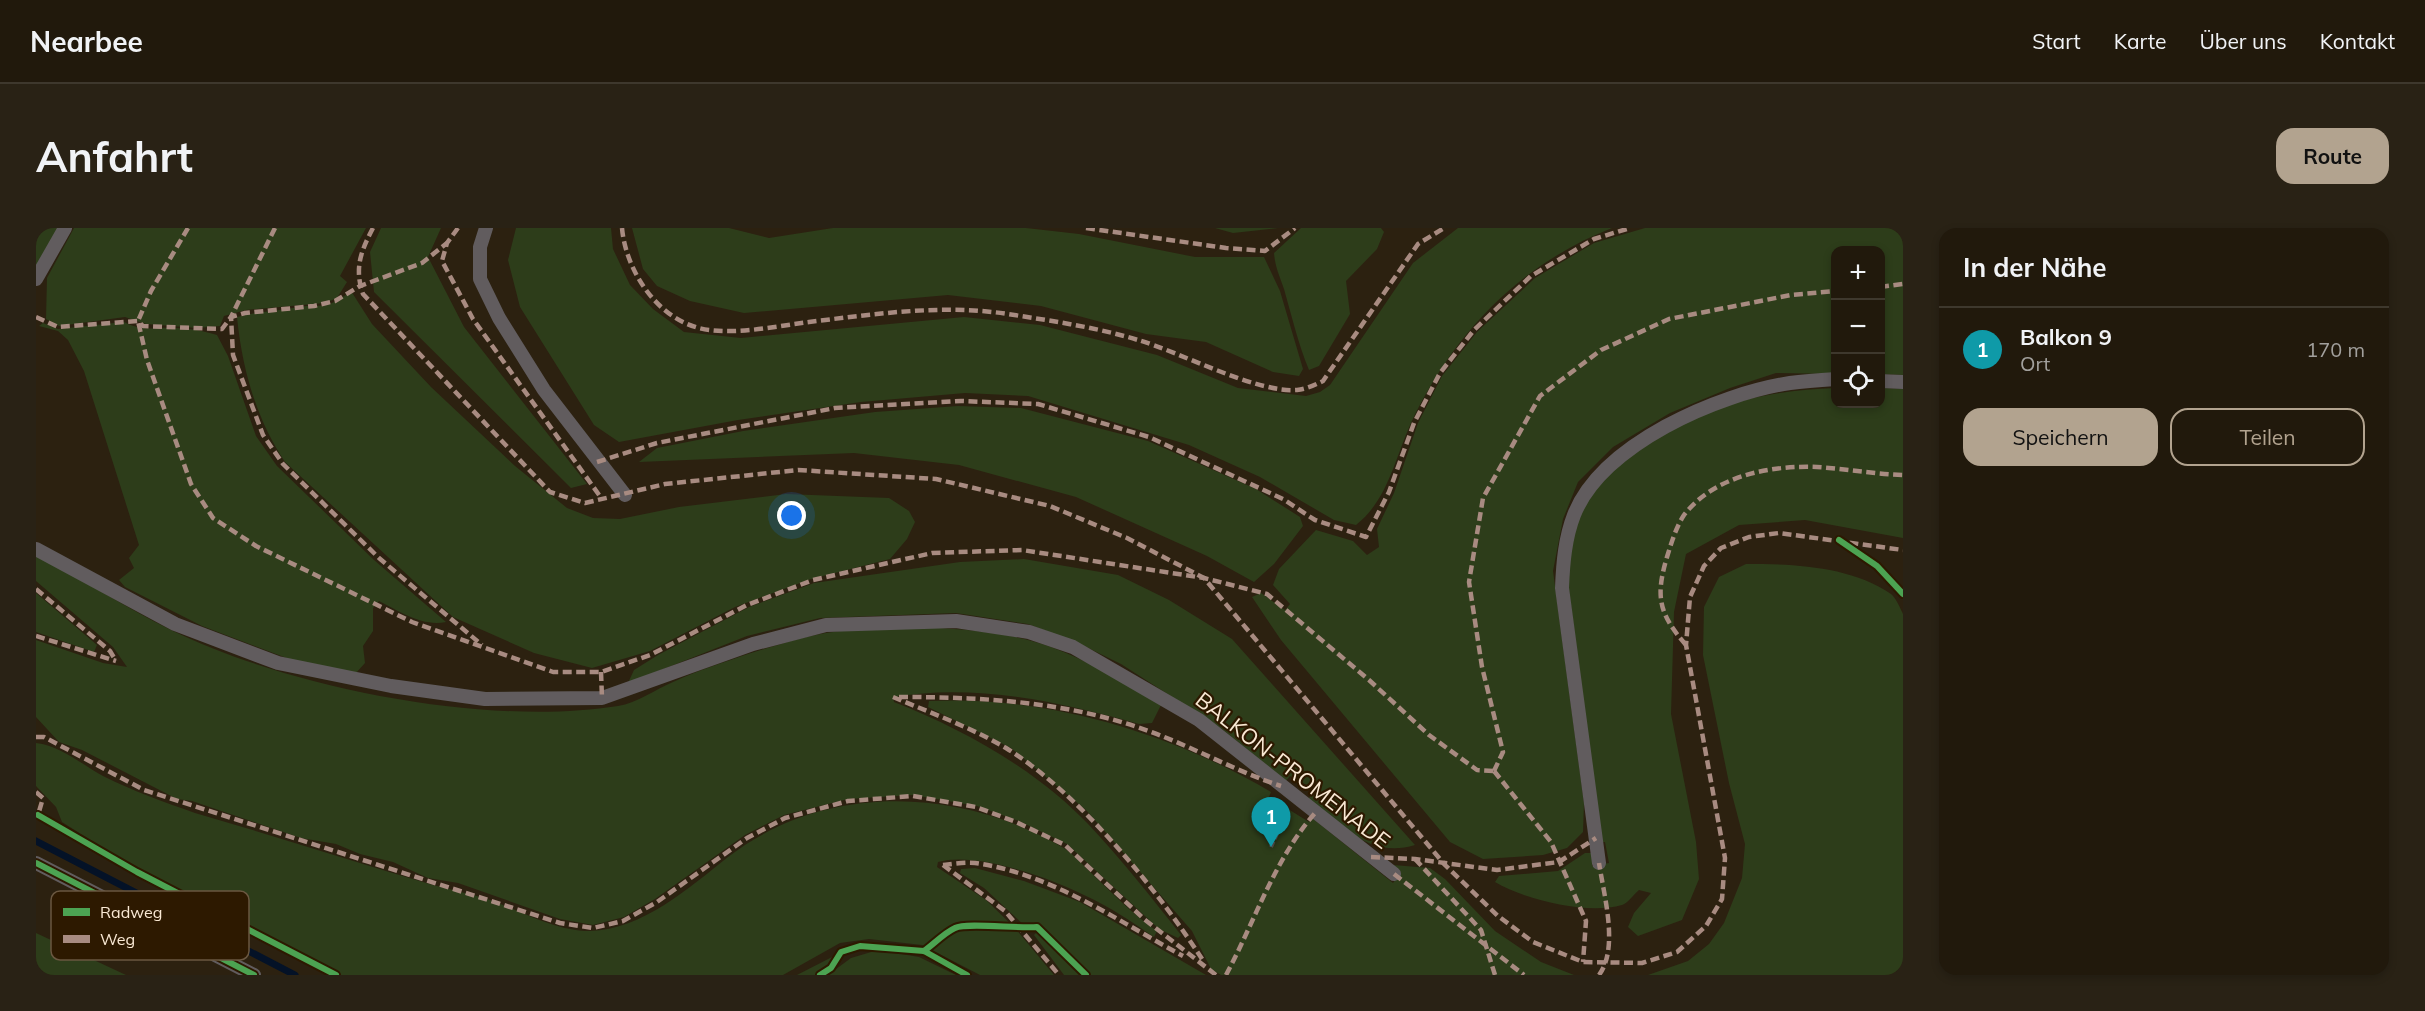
<!DOCTYPE html>
<html lang="de">
<meta charset="utf-8">
<style>
:root{--surface:#21190c;--page:#292215;--text:#f1f3f6;--muted:#a2a09d;--line:#3e382d;--accent:#b2a38f}
body{margin:0;font-family:Mulish,sans-serif;background:var(--page);color:var(--text)}
.controls{position:absolute;right:18px;top:18px;display:grid;overflow:hidden;border-radius:12px;box-shadow:0 3px 9px #0003}
.controls button{width:54px;height:54px;display:grid;place-items:center;padding:0;border:0;border-bottom:2px solid var(--line);background:var(--surface);color:var(--text);font:30px sans-serif}
.you{position:absolute;left:756px;top:288px;width:21px;height:21px;margin:-15px;border:4px solid #fff;border-radius:50%;background:#1a73e8;box-shadow:0 0 0 9px #1a73e833}
.badge{display:grid;place-items:center;width:39px;height:39px;border-radius:50%;background:var(--accent);color:#fff;font-size:20px;font-weight:700}
.pin{position:absolute;translate:-50% -50px;filter:drop-shadow(0 2px 3px #0008)}
.pin::after{content:'';position:absolute;top:32px;width:21px;height:18px;background:inherit;clip-path:polygon(0 0,100% 0,50% 100%)}
.list{margin:0;padding:0;list-style:none}
h2{display:flex;justify-content:space-between;align-items:center;height:78px;margin:0;padding:0 24px;font-size:26px}
h2 small{font-size:20px;font-weight:400;color:var(--muted)}
.list li{display:grid;grid-template-columns:39px 1fr auto;gap:18px;align-items:center;box-sizing:border-box;height:84px;padding:0 24px;border-top:2px solid var(--line)}
.list b{display:block;font-size:22px;white-space:nowrap}
.list p{margin:0;font-size:20px;white-space:nowrap;color:var(--muted)}
.list em{font-size:20px;font-style:normal;color:var(--muted)}
.actions{display:flex;gap:12px;padding:18px 24px}
.actions a{flex:1;padding:14px 0;border:2px solid var(--accent);border-radius:18px;text-align:center;font-size:21px;color:var(--accent)}
.actions .main{background:var(--accent);color:#111}
.icon{flex:none;width:33px;height:33px;fill:none;stroke:currentColor;stroke-width:2;stroke-linecap:round;stroke-linejoin:round}
.map{position:relative;flex:none;width:1867px;height:747px;overflow:hidden;border-radius:18px}
header{display:flex;align-items:center;gap:36px;box-sizing:border-box;height:84px;padding:0 30px;background:var(--surface);border-bottom:2px solid var(--line)}
header strong{font-size:28px}
nav{display:flex;gap:33px;margin-inline-start:auto;font-size:21px}
.intro{display:flex;align-items:center;justify-content:space-between;box-sizing:border-box;height:144px;padding:0 36px}
h1{margin:0;font-size:42px}
.button{padding:15px 27px;border-radius:18px;background:var(--accent);color:#111;font-size:21px;font-weight:700}
main{display:flex;gap:36px;padding:0 36px}
aside{flex:1;background:var(--surface);border-radius:18px;box-shadow:0 3px 9px #0003}
.map>svg:first-child{display:block}
.green{fill:#2d3d1a}
.lines{fill:none;stroke-linecap:round;stroke-linejoin:round}
.stream{stroke:#041227;stroke-width:7}
.path{stroke:#615a56;stroke-width:4;stroke-dasharray:6 3;stroke-linecap:butt}
.service{stroke:#615c5e;stroke-width:14}
.quiet{stroke:#a88b81;stroke-width:4.5;stroke-dasharray:9 4.5;stroke-linecap:butt}
.cycleway-casing{stroke:#2d1900;stroke-width:10}
.cycleway{stroke:#4ca352;stroke-width:6}
.labels{text-anchor:middle;stroke-width:4.5;stroke-linejoin:round;paint-order:stroke}
.street-label{font-size:22px;fill:#fae9d4;stroke:#2d1900}
.key{fill:#2d1900;stroke:#6a5740;stroke-width:1.5}
.key-label{font-size:16px;fill:#fae9d4}
</style>
<header>
<strong>Nearbee</strong>
<nav><a>Start</a><a>Karte</a><a>Über uns</a><a>Kontakt</a></nav>
</header>
<div class="intro"><h1>Anfahrt</h1><a class="button">Route</a></div>
<main>
<div class="map">
<svg width="1867" height="747" viewBox="0 0 1867 747">
<rect width="100%" height="100%" fill="#2c2110"/>
<!-- green -->
<g class="green">
<path d="M 0,0 L 22,0 L 0,40 Z"/>
<path d="M 38,0 L 330,0 L 304,48 L 311,54 L 301,70 L 289,75 L 210,82 L 188,88 L 184,98 L 161,100 L 110,96 L 89,89 L 23,98 L 10,91 L 11,50 Z"/>
<path d="M 345,0 L 405,0 L 392,29 L 428,99 L 551,256 L 535,260 L 338,64 L 334,24 Z"/>
<path d="M 480,0 L 575,0 L 577,21 L 594,57 L 617,81 L 648,104 L 705,110 L 928,89 L 1004,97 L 1121,127 L 1202,160 L 1270,168 L 1284,164 L 1294,157 L 1377,35 L 1422,0 L 1576,0 C 1484,36 1417,106 1375,195 C 1359,230 1352,272 1320,297 L 1298,292 L 1224,249 L 1153,217 L 992,168 L 929,165 L 825,174 L 702,192 L 583,214 L 558,197 L 484,79 L 472,32 Z"/>
<path d="M 596,0 L 693,0 L 733,10 L 797,0 L 990,0 L 1043,6 L 1159,29 L 1228,29 L 1244,63 L 1267,141 L 1263,148 L 1237,144 L 1170,114 L 1110,106 L 1005,78 L 912,67 L 708,85 L 654,73 L 621,58 L 607,41 Z"/>
<path d="M 1179,0 L 1242,0 L 1197,5 Z"/>
<path d="M 1265,0 L 1345,0 L 1348,4 L 1341,21 L 1310,53 L 1314,86 L 1283,138 L 1273,142 C 1262,115 1256,89 1248,61 C 1244,49 1239,39 1238,25 Z"/>
<path d="M 1609,0 L 1867,0 L 1867,147 L 1845,146 L 1844,22 L 1800,22 L 1799,146 L 1740,145 L 1694,160 L 1634,185 L 1577,219 L 1542,254 L 1527,291 L 1517,343 L 1548,575 L 1547,604 L 1531,620 L 1507,627 L 1447,631 L 1414,614 L 1245,412 L 1216,369 L 1225,365 L 1249,382 L 1254,376 L 1237,357 L 1243,341 L 1280,302 L 1317,313 L 1331,327 L 1343,319 L 1341,301 L 1358,265 L 1382,195 L 1406,148 L 1441,104 L 1499,50 L 1558,15 Z"/>
<path d="M 315,63 L 336,96 L 395,159 L 479,238 L 531,280 L 557,290 L 584,291 L 643,279 L 750,266 L 853,270 L 873,283 L 879,294 L 871,311 L 854,331 L 775,351 L 699,379 L 614,423 L 556,440 L 498,425 L 417,389 L 249,234 C 220,191 206,140 201,89 C 220,84 239,83 257,80 C 286,74 287,85 315,63 Z"/>
<path d="M 88,94 C 107,104 119,99 139,100 C 154,100 167,103 181,107 L 192,128 L 220,208 L 241,238 L 338,332 L 410,394 C 386,399 363,383 343,373 L 337,380 L 337,403 L 327,418 L 329,435 L 320,445 L 256,432 L 166,398 L 89,359 L 83,352 L 98,340 L 93,330 L 103,317 L 48,143 L 32,112 L 22,103 L 3,98 L 7,95 L 22,101 Z"/>
<path d="M 1799,160 L 1800,176 L 1844,176 L 1845,160 L 1867,161 L 1867,310 L 1769,292 L 1703,297 L 1650,326 L 1638,384 L 1635,486 L 1660,614 L 1663,651 L 1646,692 L 1602,708 L 1592,699 L 1598,685 L 1615,665 L 1603,662 C 1598,666 1592,675 1586,677 C 1551,687 1490,672 1459,654 L 1463,648 L 1522,643 L 1549,625 L 1556,625 L 1556,638 L 1573,635 L 1569,614 L 1566,614 L 1532,355 C 1534,330 1535,303 1548,279 C 1576,226 1656,185 1713,171 C 1741,164 1771,161 1799,160 Z"/>
<path d="M 922,178 L 985,180 L 1112,213 L 1220,261 L 1264,289 L 1267,298 L 1238,336 L 1218,354 L 1171,328 L 1040,269 L 923,237 L 818,225 L 603,234 L 621,220 L 707,203 L 839,184 Z"/>
<path d="M 0,325 C 45,351 89,379 135,402 C 253,460 451,499 582,478 C 601,475 620,461 637,454 C 662,442 689,434 715,425 C 739,418 765,409 790,405 C 852,395 956,397 1015,419 C 1054,433 1090,456 1125,477 L 1116,495 L 1103,496 C 1023,474 940,455 857,469 L 858,474 C 929,502 1001,542 1054,598 C 1086,632 1116,670 1145,707 L 1142,710 L 1123,701 L 1031,616 L 983,593 L 941,578 L 877,567 L 812,571 L 748,587 L 709,607 L 619,671 L 588,689 L 557,697 L 524,691 L 422,655 L 392,650 L 357,634 L 324,626 L 300,616 L 265,610 L 156,573 L 141,571 L 46,522 L 23,514 L 0,489 L 0,412 L 67,435 L 91,439 L 77,419 L 0,353 Z"/>
<path d="M 988,331 L 1082,347 L 1133,372 L 1196,411 L 1379,617 C 1334,631 1305,597 1272,572 L 1278,561 L 1254,548 L 1250,553 L 1186,501 L 1085,436 L 1044,416 L 992,396 L 920,385 L 784,390 L 711,408 L 592,455 L 598,442 L 622,427 L 713,379 L 778,355 L 924,334 Z"/>
<path d="M 1710,336 C 1757,336 1814,338 1855,366 C 1860,370 1864,380 1867,386 L 1867,747 L 1612,747 L 1652,733 L 1673,716 L 1688,695 L 1706,650 L 1709,616 L 1693,555 L 1667,427 L 1668,379 L 1683,349 Z"/>
<path d="M 0,365 L 61,417 L 58,424 L 0,404 Z"/>
<path d="M 893,473 C 1009,467 1136,505 1235,564 L 1233,569 L 1273,594 L 1276,590 L 1357,655 L 1365,644 L 1357,637 L 1394,640 L 1409,651 L 1459,703 L 1505,734 L 1538,747 L 1185,747 L 1175,741 L 1156,703 L 1050,582 L 975,520 L 892,479 Z"/>
<path d="M 0,515 C 25,518 45,536 67,548 C 97,563 128,574 159,585 C 239,608 318,634 397,657 C 416,662 435,666 454,672 C 486,683 519,703 554,703 C 606,702 654,659 692,629 C 789,554 923,559 1026,619 C 1035,624 1043,633 1050,640 C 1073,662 1095,685 1121,703 L 1118,709 C 1096,694 1074,679 1050,668 C 1015,650 940,623 902,634 L 901,639 L 950,672 L 979,700 L 1018,747 L 944,747 L 886,717 L 833,711 L 804,715 L 747,747 L 305,747 L 103,643 L 26,594 L 20,579 L 0,558 Z"/>
<path d="M 939,640 L 988,653 L 1044,674 L 1170,747 L 1053,747 L 1002,699 L 989,698 L 948,660 L 924,645 L 925,641 Z"/>
<path d="M 0,705 L 90,747 L 0,747 Z"/>
<path d="M 1000,705 L 1009,707 L 1049,747 L 1028,747 L 998,707 Z"/>
<path d="M 842,722 L 883,729 L 920,747 L 792,747 L 815,730 Z"/>
<path d="M 798,728 L 795,738 L 779,747 L 761,747 Z"/>
</g>
<g class="lines">
<!-- stream -->
<path class="stream" d="M 0,613 L 259,747"/>
<!-- path -->
<path class="path" d="M 1235,619 L 1251,584"/>
<!-- service -->
<g class="service">
<path d="M 450,0 L 444,19 L 444,51 L 463,90 L 508,162 L 589,267"/>
<path d="M 0,51 L 29,0"/>
<path d="M 1844,153 L 1867,154"/>
<path d="M 0,321 L 139,396 L 242,435 L 355,458 L 449,471 L 566,470 L 717,416 L 790,397 L 920,393 L 993,404 L 1037,419 L 1163,492 L 1358,646"/>
<path d="M 0,635 L 218,747"/>
<path d="M 1563,635 L 1526,360 C 1527,335 1529,310 1538,287 C 1566,216 1682,166 1754,155 C 1769,153 1784,152 1800,151"/>
</g>
<!-- quiet -->
<g class="quiet">
<path d="M 152,0 L 115,63 L 102,93 L 111,132 L 155,256 L 177,290 L 220,318 L 376,394 L 517,444 L 565,444 L 614,427 L 711,377 L 777,352 L 896,325 L 986,322 L 1168,350 L 1231,366 L 1333,452 L 1393,507 L 1441,542 L 1458,543"/>
<path d="M 239,0 L 195,89 L 197,127 L 227,207 L 247,236 L 343,330 L 446,417"/>
<path d="M 337,0 C 325,23 318,40 327,66 L 514,264 L 549,275 L 629,256 L 762,242 L 900,251 L 1014,278 L 1091,310 L 1168,350 L 1409,637 L 1462,688 L 1497,714 L 1547,734 L 1606,735 L 1641,724 L 1670,698 L 1686,671 L 1689,630 L 1650,417 L 1654,369 L 1668,338 L 1685,320 L 1713,309 L 1743,305 L 1867,322"/>
<path d="M 422,0 L 411,15 L 406,33 L 437,91 L 566,271"/>
<path d="M 586,0 C 590,45 625,97 674,102 C 706,106 741,98 773,94 C 839,86 906,76 972,86 C 1016,93 1059,99 1102,112 C 1144,124 1220,165 1261,162 C 1270,161 1279,157 1287,153 L 1382,16 L 1408,0"/>
<path d="M 1050,0 L 1190,20 L 1229,23 L 1259,0"/>
<path d="M 1844,59 L 1867,56"/>
<path d="M 0,89 L 22,99 L 102,93 L 107,98 L 186,101 L 195,89 L 209,85 L 278,78 L 299,73 L 324,58 L 386,35 L 411,15"/>
<path d="M 561,234 L 621,215 L 799,180 L 925,173 L 1002,176 L 1113,209 L 1247,271 L 1279,292 L 1330,309 L 1353,264 L 1378,195 L 1404,145 L 1438,102 L 1495,48 L 1558,11 L 1594,0"/>
<path d="M 0,361 L 74,423 L 80,433"/>
<path d="M 0,408 L 80,433"/>
<path d="M 1650,417 C 1623,386 1619,369 1631,329 C 1635,316 1640,299 1648,287 C 1678,248 1734,237 1781,239 C 1810,241 1838,246 1867,247"/>
<path d="M 565,444 L 566,470"/>
<path d="M 857,469 C 895,485 934,499 970,520 C 1044,566 1121,661 1168,734"/>
<path d="M 863,469 C 943,469 1024,473 1101,499 C 1150,515 1196,542 1245,558"/>
<path d="M 0,509 L 8,509 L 108,562 L 524,695 L 557,700 L 587,693 L 621,674 L 711,610 L 749,590 L 812,573 L 877,568 L 940,579 L 980,594 L 1029,617 L 1108,691 L 1180,747"/>
<path d="M 1458,543 L 1467,524 L 1446,439 L 1433,354 L 1447,270 L 1504,168 L 1565,122 L 1633,91 L 1755,67 L 1800,63"/>
<path d="M 1458,543 L 1515,614 L 1550,693 L 1547,734"/>
<path d="M 0,564 L 7,570 L 2,587"/>
<path d="M 1335,629 L 1379,631 L 1461,642 L 1523,634 L 1560,610"/>
<path d="M 1379,631 L 1445,702 L 1459,747"/>
<path d="M 907,637 C 917,636 929,634 939,635 C 1016,646 1080,692 1147,728"/>
<path d="M 907,637 L 969,683 L 1023,747"/>
<path d="M 1358,646 L 1488,747"/>
<path d="M 1190,747 C 1219,693 1238,632 1279,585"/>
<path d="M 1563,747 C 1583,720 1568,668 1563,635"/>
</g>
<defs>
<g id="cycleway">
<path d="M 1803,312 L 1841,338 L 1867,366"/>
<path d="M 2,587 L 101,644 L 300,747"/>
<path d="M 0,635 L 218,747"/>
<path d="M 888,723 C 898,716 908,705 919,700 C 930,694 983,701 1001,699 L 1050,747"/>
<path d="M 784,747 L 795,740 L 805,724 L 824,718 L 888,723 L 931,747"/>
</g>
</defs>
<!-- cycleway casing -->
<use href="#cycleway" class="cycleway-casing"/>
<!-- cycleway -->
<use href="#cycleway" class="cycleway"/>
</g>
<g class="labels">
<!-- street labels -->
<g class="street-label">
<text transform="translate(1257 542) rotate(38)" y="8">BALKON-PROMENADE</text>
</g>
</g>
<!-- legend -->
<rect x="15" y="663" width="198" height="69" rx="9" class="key"/>
<rect x="27" y="680" width="27" height="8" fill="#4ca352"/>
<rect x="27" y="707" width="27" height="8" fill="#a88b81"/>
<g class="key-label">
<text x="64" y="690">Radweg</text>
<text x="64" y="717">Weg</text>
</g>
</svg>
<div class="controls">
<button>+</button>
<button>−</button>
<button><svg class="icon" aria-label="locate" viewBox="0 0 24 24"><circle cx="12" cy="12" r="6"/><path d="M12 2v4M12 18v4M2 12h4M18 12h4"/></svg></button>
</div>
<div class="you"></div>
<div class="pin badge" style="left:1235px;top:619px;background:#0f9aa8">1</div>
</div>
<aside>
<h2>In der Nähe<small></small></h2>
<ul class="list">
<li><span class="badge" style="background:#0f9aa8">1</span><div><b>Balkon 9</b><p>Ort</p></div><em>170 m</em></li>
</ul>
<div class="actions"><a class="main">Speichern</a><a>Teilen</a></div>
</aside>
</main>
